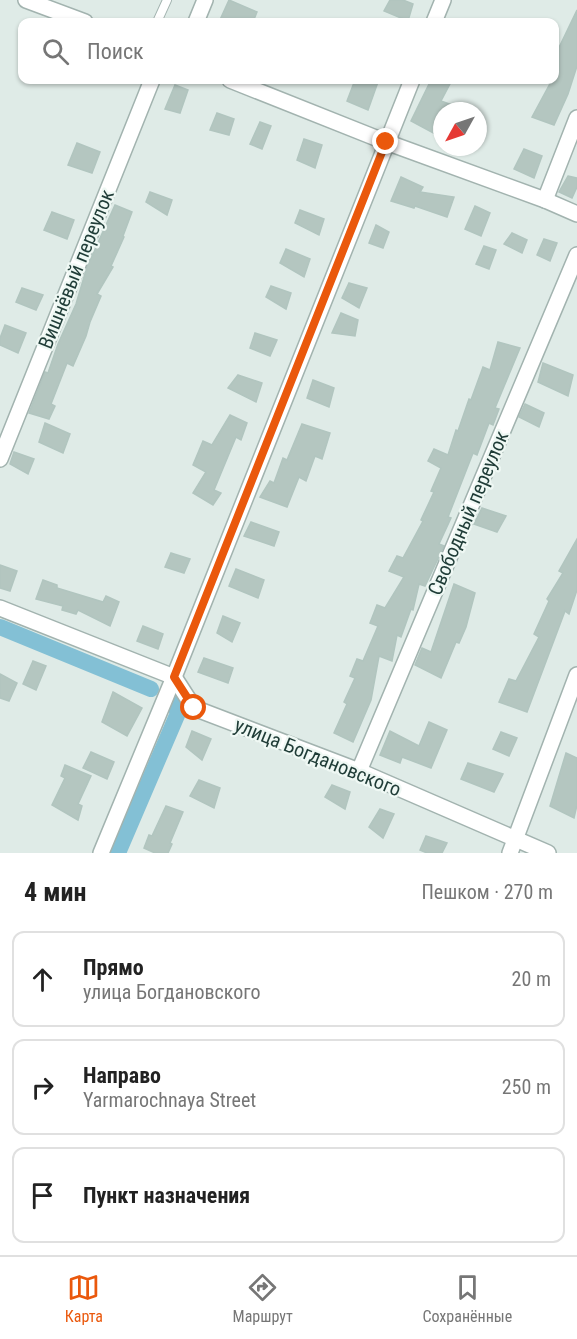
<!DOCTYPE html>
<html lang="ru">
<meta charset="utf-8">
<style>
:root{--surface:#fff;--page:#f2f2f2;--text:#222;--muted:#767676;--line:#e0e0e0;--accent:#ea580c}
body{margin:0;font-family:"Roboto Condensed",sans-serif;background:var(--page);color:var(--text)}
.compass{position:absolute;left:433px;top:102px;width:54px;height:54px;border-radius:50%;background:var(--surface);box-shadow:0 2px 4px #0004;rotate:230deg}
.stop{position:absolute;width:18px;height:18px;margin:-14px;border:4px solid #ea580c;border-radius:50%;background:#fff}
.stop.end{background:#ea580c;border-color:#fff;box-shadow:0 2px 6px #0008}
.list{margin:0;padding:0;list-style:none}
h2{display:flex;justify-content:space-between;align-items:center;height:78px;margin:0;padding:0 24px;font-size:26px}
h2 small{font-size:20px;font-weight:400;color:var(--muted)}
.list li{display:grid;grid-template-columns:39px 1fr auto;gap:18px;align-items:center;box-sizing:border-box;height:96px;margin:0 12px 12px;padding:0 12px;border:2px solid var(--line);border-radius:12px}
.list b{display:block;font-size:22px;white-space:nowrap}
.list p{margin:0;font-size:20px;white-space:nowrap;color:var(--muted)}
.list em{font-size:20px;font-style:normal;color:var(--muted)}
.icon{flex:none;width:33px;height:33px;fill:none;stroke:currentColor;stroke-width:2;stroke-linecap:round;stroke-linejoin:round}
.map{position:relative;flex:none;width:577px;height:853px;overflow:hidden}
.search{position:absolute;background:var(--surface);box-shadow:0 2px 4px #0004;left:18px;right:18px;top:18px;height:66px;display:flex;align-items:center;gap:15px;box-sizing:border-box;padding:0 21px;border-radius:12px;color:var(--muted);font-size:22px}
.sheet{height:402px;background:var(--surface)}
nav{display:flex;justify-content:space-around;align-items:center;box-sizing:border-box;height:84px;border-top:2px solid var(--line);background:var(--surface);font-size:16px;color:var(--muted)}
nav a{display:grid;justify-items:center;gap:3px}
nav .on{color:var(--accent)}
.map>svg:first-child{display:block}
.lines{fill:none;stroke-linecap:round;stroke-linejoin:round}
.canal{stroke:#83c0d5;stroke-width:16}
.building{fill:#b4c6c0;stroke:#b1c5bf;stroke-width:1.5}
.service-casing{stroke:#a2b3af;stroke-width:10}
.minor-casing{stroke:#a2b3af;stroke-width:18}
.service{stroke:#fff;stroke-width:8}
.minor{stroke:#fff;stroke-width:15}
.route{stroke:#ea580c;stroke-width:8}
.labels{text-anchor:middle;stroke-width:4.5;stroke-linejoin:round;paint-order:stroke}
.street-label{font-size:20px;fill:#1f3c37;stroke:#eff8f4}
</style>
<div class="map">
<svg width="577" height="853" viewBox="0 0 577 853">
<rect width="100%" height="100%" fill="#dfebe7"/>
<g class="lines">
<!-- canal -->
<g class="canal">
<path d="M 0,627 L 151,689"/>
<path d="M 118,853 L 178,713 L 174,704"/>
</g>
</g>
<!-- building -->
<g class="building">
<path d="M 229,0 L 257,12 L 253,22 L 219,22 Z"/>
<path d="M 390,0 L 403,0 L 413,4 L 408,21 L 384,11 Z"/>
<path d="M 577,10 L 577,66 L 568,94 L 554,125 L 532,117 L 552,80 L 555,80 L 555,56 Z"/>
<path d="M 355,80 L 378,82 L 368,110 L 347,101 Z"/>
<path d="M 431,80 L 452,80 L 441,101 L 466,110 L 442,111 L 442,122 L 437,135 L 411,121 Z"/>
<path d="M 175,85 L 188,90 L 180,113 L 165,109 Z"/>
<path d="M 217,113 L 234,119 L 229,135 L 210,130 Z"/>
<path d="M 260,122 L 271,126 L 262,149 L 250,144 Z"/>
<path d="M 304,139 L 322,145 L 315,168 L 297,160 Z"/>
<path d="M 77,143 L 100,152 L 92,173 L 68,165 Z"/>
<path d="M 524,149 L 542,156 L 534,178 L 514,169 Z"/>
<path d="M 568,176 L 577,178 L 577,187 L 572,198 L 559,192 Z"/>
<path d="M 401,177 L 423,187 L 420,192 L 454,197 L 447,217 L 415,206 L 414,208 L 391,201 Z"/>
<path d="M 150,192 L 172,200 L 167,215 L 146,202 Z"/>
<path d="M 115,205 L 132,212 L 123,236 L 124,237 L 111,266 L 113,267 L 97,294 L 101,296 L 90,322 L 86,336 L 73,366 L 67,363 L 51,404 L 55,406 L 49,419 L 29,413 L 45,372 L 48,373 L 58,344 L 76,304 L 87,267 Z"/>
<path d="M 475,206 L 490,213 L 481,236 L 465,229 Z"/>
<path d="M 300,210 L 324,219 L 319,235 L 295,223 Z"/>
<path d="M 52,212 L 74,220 L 67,239 L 44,230 Z"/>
<path d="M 376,225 L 389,232 L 383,248 L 369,243 Z"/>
<path d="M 512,233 L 527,240 L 522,253 L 504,244 Z"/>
<path d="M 544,239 L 557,243 L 550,261 L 537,255 Z"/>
<path d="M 484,246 L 496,250 L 489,269 L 476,264 Z"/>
<path d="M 286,249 L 310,259 L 304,277 L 280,263 Z"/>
<path d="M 349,283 L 367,288 L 359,308 L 342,298 Z"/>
<path d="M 271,286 L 291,293 L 286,309 L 266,297 Z"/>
<path d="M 22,288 L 43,295 L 36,310 L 16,302 Z"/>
<path d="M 341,313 L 358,320 L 355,336 L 332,333 Z"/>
<path d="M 5,325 L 26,333 L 18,353 L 0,345 L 0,338 Z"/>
<path d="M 255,333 L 277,340 L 270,356 L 250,348 Z"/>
<path d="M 498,342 L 520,348 L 495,408 L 499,409 L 493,425 L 489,423 L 477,455 L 473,453 L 448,517 L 451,518 L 439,544 L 444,546 L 425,586 L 419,584 L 413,610 L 411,609 L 401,637 L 397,635 L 392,661 L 379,656 L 371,700 L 353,742 L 334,733 L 347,704 L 344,702 L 355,678 L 350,676 L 357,659 L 363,661 L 378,626 L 370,623 L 377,605 L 385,608 L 404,577 L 389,571 L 397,556 L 403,558 L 423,521 L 421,520 L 434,492 L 431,491 L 441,468 L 428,461 L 434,449 L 448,455 L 456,430 L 458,431 L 469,399 L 471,400 L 483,367 L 490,370 Z"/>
<path d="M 543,363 L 573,375 L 568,396 L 538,382 Z"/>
<path d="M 238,375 L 262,383 L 256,402 L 228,388 Z"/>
<path d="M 313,380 L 334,388 L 329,407 L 307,398 Z"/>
<path d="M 525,404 L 544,413 L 539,427 L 519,417 Z"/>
<path d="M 230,415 L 247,423 L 241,440 L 236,437 L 214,490 L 221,493 L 213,505 L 193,493 L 206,472 L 193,465 L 203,441 L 212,445 Z"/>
<path d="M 45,423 L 70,434 L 63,453 L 39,442 Z"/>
<path d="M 302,424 L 330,433 L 322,459 L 315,456 L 306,481 L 299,477 L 287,507 L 260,497 L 270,481 L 274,483 L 283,458 L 287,460 Z"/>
<path d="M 14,452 L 34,459 L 28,474 L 10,464 Z"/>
<path d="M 482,508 L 506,516 L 497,532 L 474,524 Z"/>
<path d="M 251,522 L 279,532 L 274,546 L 244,536 Z"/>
<path d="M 577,539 L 577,590 L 569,614 L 565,611 L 527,712 L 499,702 L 509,679 L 516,681 L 539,637 L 534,634 L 549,601 L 547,599 L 563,573 L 559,571 Z"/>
<path d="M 171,553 L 190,559 L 184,573 L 165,567 Z"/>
<path d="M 0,565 L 17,571 L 10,591 L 0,588 Z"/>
<path d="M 236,569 L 264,580 L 258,598 L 229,586 Z"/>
<path d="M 43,580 L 57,585 L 57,588 L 103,602 L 106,596 L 119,602 L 110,626 L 78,610 L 76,614 L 62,610 L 63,606 L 36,599 Z"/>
<path d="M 454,584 L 475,593 L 466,627 L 459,643 L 456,642 L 441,678 L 415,665 L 422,648 L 431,652 Z"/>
<path d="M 223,616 L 240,623 L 232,642 L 217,633 Z"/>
<path d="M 143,626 L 163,634 L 158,649 L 137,641 Z"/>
<path d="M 204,658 L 233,668 L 228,683 L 198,672 Z"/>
<path d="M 33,661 L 46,666 L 36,690 L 23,684 Z"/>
<path d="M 0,674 L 17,683 L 9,701 L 0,698 Z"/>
<path d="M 113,692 L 142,708 L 127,736 L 102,722 Z"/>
<path d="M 429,722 L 447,730 L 431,768 L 402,757 L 400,763 L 380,755 L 390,731 L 419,746 Z"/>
<path d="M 192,731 L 211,739 L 202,760 L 186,747 Z"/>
<path d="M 501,732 L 517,738 L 509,756 L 493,749 Z"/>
<path d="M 91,752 L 114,762 L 107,779 L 83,768 Z"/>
<path d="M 566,753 L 577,758 L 577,805 L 574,818 L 550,806 Z"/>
<path d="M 468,763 L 503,774 L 494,792 L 461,779 Z"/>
<path d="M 65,765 L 91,776 L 78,804 L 82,806 L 78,820 L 52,805 L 65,778 L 61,776 Z"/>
<path d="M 199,780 L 220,788 L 214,808 L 190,796 Z"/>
<path d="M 332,785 L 350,792 L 345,809 L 325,797 Z"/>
<path d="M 166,806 L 183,812 L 170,843 L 172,844 L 168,853 L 155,853 L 144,848 L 149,835 L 152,836 Z"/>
<path d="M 380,809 L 394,814 L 383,838 L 369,827 Z"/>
<path d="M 426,836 L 447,843 L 442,853 L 427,853 L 420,850 Z"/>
</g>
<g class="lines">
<defs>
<path id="service" d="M 157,22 L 167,0"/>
<g id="minor">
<path d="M 26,0 L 85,22"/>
<path d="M 196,22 L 205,0"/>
<path d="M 434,22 L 443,0"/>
<path d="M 230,80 L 386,142 L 545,200 L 577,214"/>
<path d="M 545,200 L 577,118"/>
<path d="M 0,459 L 152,80"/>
<path d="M 0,608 L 174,677 L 194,708 L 359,771 L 548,853"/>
<path d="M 359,771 L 577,255"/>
<path d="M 101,853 L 174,677 L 412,80"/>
<path d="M 510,853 L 577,675"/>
</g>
</defs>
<!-- service casing -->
<use href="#service" class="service-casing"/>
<!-- minor casing -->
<use href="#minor" class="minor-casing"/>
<!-- service -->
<use href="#service" class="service"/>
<!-- minor -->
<use href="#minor" class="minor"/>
</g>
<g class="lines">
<!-- route -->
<path class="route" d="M 194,708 L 174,677 L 386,142"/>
</g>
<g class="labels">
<!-- street labels -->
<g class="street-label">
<text transform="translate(76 269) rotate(-68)" y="7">Вишнёвый переулок</text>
<text transform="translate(468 513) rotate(-67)" y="7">Свободный переулок</text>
<text transform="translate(318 757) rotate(22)" y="7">улица Богдановского</text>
</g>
</g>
</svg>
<svg class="compass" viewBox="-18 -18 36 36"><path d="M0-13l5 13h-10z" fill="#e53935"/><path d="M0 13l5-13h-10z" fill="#767676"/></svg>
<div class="stop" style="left:194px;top:708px"></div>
<div class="stop end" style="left:386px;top:142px"></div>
<div class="search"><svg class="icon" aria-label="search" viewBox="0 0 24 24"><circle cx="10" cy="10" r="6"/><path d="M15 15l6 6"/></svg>Поиск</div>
</div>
<section class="sheet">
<h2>4 мин<small>Пешком · 270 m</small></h2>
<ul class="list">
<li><svg class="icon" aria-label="ahead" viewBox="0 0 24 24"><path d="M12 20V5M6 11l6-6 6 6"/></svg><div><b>Прямо</b><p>улица Богдановского</p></div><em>20 m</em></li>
<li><svg class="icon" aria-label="right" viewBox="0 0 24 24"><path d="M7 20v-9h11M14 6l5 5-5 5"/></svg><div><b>Направо</b><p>Yarmarochnaya Street</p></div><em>250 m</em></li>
<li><svg class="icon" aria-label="arrive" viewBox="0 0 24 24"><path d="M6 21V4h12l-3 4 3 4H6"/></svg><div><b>Пункт назначения</b></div></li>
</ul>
</section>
<nav>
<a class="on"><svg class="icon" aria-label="map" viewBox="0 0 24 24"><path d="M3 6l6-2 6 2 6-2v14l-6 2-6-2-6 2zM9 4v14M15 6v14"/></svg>Карта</a>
<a><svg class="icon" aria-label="directions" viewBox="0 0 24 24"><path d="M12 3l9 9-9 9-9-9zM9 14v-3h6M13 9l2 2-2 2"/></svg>Маршрут</a>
<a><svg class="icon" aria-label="saved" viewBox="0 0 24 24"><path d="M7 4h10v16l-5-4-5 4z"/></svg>Сохранённые</a>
</nav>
